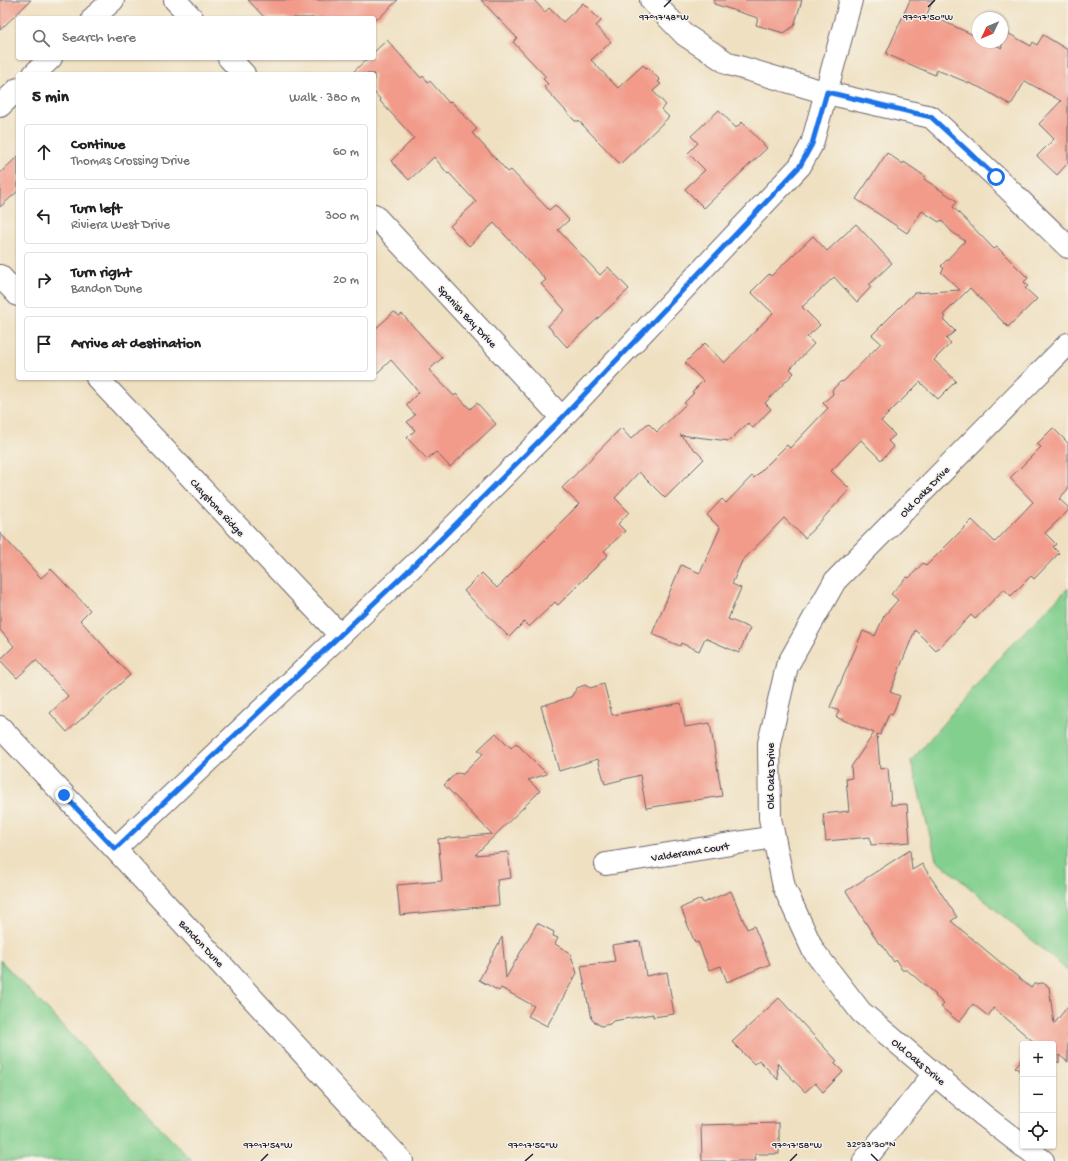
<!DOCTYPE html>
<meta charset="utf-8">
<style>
:root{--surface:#fff;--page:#f2f2f2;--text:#202124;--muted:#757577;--line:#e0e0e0}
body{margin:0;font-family:"Gochi Hand",sans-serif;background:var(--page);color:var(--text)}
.controls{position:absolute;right:12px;bottom:12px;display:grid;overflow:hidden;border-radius:4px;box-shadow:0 1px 3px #0004}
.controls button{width:36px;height:36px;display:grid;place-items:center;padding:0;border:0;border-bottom:1px solid var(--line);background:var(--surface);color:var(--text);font:20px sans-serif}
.compass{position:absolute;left:972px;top:12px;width:36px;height:36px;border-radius:50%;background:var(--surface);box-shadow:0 1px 3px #0004;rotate:226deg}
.stop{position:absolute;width:12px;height:12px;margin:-9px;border:3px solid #1a73e8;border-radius:50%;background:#fff}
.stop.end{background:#1a73e8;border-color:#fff;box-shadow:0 1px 4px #0008}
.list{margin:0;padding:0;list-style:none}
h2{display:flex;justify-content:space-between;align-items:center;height:52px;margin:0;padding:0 16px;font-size:17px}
h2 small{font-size:13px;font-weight:400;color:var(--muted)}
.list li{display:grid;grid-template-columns:26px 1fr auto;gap:12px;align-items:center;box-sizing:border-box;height:56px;margin:0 8px 8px;padding:0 8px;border:1px solid var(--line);border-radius:4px}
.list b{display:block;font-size:15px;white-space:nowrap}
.list p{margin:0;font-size:13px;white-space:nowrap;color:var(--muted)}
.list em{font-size:13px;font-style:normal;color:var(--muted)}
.icon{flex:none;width:22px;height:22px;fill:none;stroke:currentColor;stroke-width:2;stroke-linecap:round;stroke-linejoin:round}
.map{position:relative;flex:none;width:1068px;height:1161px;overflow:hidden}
.search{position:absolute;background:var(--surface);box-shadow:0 1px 3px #0004;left:16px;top:16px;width:360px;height:44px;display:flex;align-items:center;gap:10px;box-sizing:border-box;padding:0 14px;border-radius:4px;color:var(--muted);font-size:15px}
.panel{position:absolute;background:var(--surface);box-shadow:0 1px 3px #0004;left:16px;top:72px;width:360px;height:308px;border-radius:4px}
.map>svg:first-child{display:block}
.green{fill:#82cf8e;stroke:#527864}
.building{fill:#f29b8a}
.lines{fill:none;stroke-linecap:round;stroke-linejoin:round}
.street-casing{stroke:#6a646a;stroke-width:24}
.street{stroke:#fff;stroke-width:22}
.route{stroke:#1a73e8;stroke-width:5}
.ticks{fill:none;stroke:#22223b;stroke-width:1.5}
.labels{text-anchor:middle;stroke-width:3;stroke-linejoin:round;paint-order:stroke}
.street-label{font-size:11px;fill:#22223b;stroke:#f7f3e8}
.ticks-label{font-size:10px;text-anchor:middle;fill:#22223b;stroke:#f7f3e8;stroke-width:3;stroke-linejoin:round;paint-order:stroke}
</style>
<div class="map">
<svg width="1068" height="1161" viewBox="0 0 1068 1161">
<rect width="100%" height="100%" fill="#f7f3e8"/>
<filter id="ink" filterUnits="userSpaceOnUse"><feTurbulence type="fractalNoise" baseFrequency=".025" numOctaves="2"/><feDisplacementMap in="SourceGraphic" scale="8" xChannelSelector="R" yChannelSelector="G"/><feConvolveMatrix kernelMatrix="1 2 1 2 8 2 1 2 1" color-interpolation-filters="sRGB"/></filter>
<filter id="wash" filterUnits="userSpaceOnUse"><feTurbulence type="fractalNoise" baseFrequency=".012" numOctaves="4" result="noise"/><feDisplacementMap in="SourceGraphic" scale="16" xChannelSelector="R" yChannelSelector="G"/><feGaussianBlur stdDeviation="0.9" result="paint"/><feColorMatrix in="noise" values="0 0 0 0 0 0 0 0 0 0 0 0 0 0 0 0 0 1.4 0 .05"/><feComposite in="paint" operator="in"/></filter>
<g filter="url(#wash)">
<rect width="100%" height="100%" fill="#efe0c1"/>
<!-- green -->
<g class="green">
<path d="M 1068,588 L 1068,971 L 936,859 L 911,761 L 1007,649 Z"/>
<path d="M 0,960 L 192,1161 L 0,1161 Z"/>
</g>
<g id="blocks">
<!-- building -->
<g class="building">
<path d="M 0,0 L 31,0 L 0,30 Z"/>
<path d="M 248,0 L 398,0 L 379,18 L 265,18 Z"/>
<path d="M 481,0 L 534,0 L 545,12 L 549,8 L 563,22 L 583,3 L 601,21 L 596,26 L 611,42 L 591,60 L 618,88 L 643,65 L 646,68 L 647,67 L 660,80 L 658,82 L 661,84 L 653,91 L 666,105 L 661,109 L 669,117 L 620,164 L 579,121 L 575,121 L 544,87 L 548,84 L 543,79 L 546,77 L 513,42 L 517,38 Z"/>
<path d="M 714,0 L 802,0 L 794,26 L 784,33 L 756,25 L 758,18 L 714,4 Z"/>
<path d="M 910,0 L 933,0 L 927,14 L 978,37 L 978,42 L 990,42 L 1002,48 L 1002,30 L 1031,46 L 1033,42 L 1037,45 L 1043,35 L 1068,50 L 1068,163 L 1057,175 L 1037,156 L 1054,139 L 1039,124 L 1061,101 L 1025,81 L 1011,105 L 981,88 L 937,70 L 935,75 L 886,54 Z"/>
<path d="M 387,40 L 421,78 L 423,76 L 428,82 L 430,81 L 449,103 L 451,101 L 477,129 L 472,133 L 508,172 L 511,170 L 549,210 L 555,205 L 569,220 L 558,230 L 600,275 L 608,267 L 629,289 L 567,347 L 548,326 L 565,310 L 541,284 L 546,280 L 494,223 L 469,246 L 450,226 L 476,202 L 449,173 L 448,174 L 434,157 L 409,180 L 391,161 L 414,138 L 380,101 L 381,100 L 374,92 L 374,74 L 351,74 L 368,58 L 374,58 L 374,52 Z"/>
<path d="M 719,110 L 736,128 L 742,122 L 767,148 L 704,208 L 685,189 L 705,170 L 688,153 L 698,143 L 691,136 Z"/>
<path d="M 887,153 L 903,164 L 904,162 L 926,177 L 924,179 L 957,201 L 953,207 L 994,249 L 997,247 L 1028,278 L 1024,282 L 1028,286 L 1025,288 L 1037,299 L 1008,327 L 970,288 L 943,315 L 946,317 L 944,320 L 955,331 L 946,339 L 951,343 L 934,360 L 956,381 L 938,399 L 920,382 L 881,421 L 895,435 L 888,441 L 894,447 L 881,460 L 861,440 L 831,471 L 850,489 L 805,538 L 784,518 L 742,561 L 732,584 L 741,588 L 728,619 L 750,628 L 739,653 L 705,638 L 699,651 L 681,643 L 680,646 L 652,634 L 681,565 L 700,573 L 720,528 L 707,515 L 722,499 L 726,503 L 752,476 L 754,478 L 787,445 L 790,448 L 828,408 L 823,403 L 833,394 L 832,390 L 840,382 L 844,381 L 881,343 L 872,335 L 914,293 L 960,290 L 941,272 L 944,269 L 941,266 L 965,241 L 952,232 L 941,220 L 939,222 L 922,211 L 907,233 L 856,199 Z"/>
<path d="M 18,156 L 18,191 L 0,207 L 0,173 Z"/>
<path d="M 856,224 L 892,263 L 869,285 L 871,287 L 857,302 L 834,277 L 802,307 L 820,325 L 807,337 L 814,344 L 790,369 L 794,373 L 765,403 L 771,409 L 753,428 L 748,423 L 729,441 L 680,435 L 704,459 L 665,498 L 639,472 L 615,498 L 629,512 L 618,524 L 625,531 L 604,551 L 608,555 L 558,605 L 555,602 L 529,627 L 524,622 L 509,637 L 464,591 L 482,573 L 497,588 L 556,529 L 555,528 L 579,504 L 562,488 L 621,428 L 631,439 L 648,423 L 657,432 L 686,404 L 684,403 L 694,393 L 692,392 L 703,381 L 685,363 L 705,343 L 724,363 L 773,313 L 751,292 L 769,274 L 771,276 L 813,236 L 827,251 Z"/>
<path d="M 394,312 L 399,316 L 402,314 L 442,358 L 429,370 L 454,396 L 456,394 L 470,409 L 477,403 L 496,424 L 450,467 L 436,452 L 427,459 L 407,438 L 415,430 L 407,422 L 415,415 L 406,405 L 419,392 L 391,360 L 374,376 L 374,330 Z"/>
<path d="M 1053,428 L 1068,443 L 1068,489 L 1059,499 L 1068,507 L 1068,511 L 1045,533 L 1056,544 L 1053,547 L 1059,553 L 1034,579 L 1031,576 L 1011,596 L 1004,589 L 975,619 L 971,615 L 936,651 L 915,630 L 890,692 L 900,696 L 892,715 L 889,714 L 880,735 L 877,734 L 880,769 L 888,768 L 891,805 L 907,804 L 910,842 L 871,845 L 870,837 L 826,841 L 823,814 L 849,811 L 846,779 L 852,778 L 851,767 L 874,733 L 836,717 L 839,711 L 830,707 L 863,631 L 875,636 L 884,616 L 898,600 L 891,594 L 907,577 L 909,578 L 923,563 L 926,566 L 972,520 L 995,542 L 1033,502 L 1010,478 L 1041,447 L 1037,444 Z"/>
<path d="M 0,533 L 41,578 L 51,569 L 90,610 L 80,620 L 130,675 L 67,732 L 50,713 L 68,696 L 36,660 L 17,678 L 0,660 L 14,646 L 0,630 Z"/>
<path d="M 604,684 L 612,715 L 681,703 L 685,727 L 710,723 L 722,796 L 646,808 L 640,775 L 605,784 L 598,759 L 559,771 L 541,706 L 571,697 L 577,688 L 585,685 L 590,688 Z"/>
<path d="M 496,733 L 511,748 L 516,743 L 547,774 L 528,780 L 540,791 L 475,855 L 508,852 L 511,878 L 497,880 L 499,905 L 400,915 L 397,885 L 442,881 L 438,839 L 492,834 L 444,785 L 456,773 L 463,774 L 483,754 L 478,750 Z"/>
<path d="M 910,850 L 912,870 L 922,864 L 957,917 L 951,921 L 1031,988 L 1034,984 L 1043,983 L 1049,987 L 1054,1024 L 1068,1006 L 1068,1062 L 1059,1055 L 1059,1063 L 1055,1060 L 1053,1062 L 1053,1044 L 1034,1044 L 1035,1043 L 994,1008 L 988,1016 L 973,1004 L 959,1022 L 941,1007 L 944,1004 L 935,996 L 936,995 L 907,970 L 902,970 L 896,960 L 894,962 L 881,943 L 879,944 L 846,891 Z"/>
<path d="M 731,891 L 747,929 L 754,926 L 770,964 L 727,982 L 721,966 L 709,970 L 698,942 L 695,943 L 681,908 L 701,899 L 703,903 Z"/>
<path d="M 537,923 L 554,932 L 553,936 L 558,938 L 555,944 L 570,953 L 577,973 L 547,1026 L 528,1016 L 534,1006 L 501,988 L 499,991 L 479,980 L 502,937 L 506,978 Z"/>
<path d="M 640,941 L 646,976 L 667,972 L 674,1014 L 653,1017 L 653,1014 L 613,1021 L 610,1024 L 601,1026 L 592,1020 L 589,1003 L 588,1003 L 581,966 L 615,961 L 612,945 Z"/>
<path d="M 779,998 L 837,1061 L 834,1063 L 843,1072 L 823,1092 L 815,1083 L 805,1092 L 777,1063 L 778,1080 L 759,1060 L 754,1064 L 732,1042 Z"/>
<path d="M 1023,1058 L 1023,1074 L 1015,1067 Z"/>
<path d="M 779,1123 L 779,1154 L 755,1154 L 756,1161 L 702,1161 L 701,1125 Z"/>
</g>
</g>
</g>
<g filter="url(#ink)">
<use href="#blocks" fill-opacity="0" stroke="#6a646a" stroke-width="1"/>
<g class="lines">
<defs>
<g id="street">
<path d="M 175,0 L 192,18"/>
<path d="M 651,0 L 685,35 L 729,64 L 827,93 L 931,117 L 996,177 L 1068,247"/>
<path d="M 93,18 L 113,0"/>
<path d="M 229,58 L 244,74"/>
<path d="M 34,74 L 51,58"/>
<path d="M 0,106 L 18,89"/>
<path d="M 374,215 L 562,418"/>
<path d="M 0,276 L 18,295"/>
<path d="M 97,378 L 340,635"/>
<path d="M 0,727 L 115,849 L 402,1161"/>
<path d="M 115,849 L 430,550 L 562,418 L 800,166 L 812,144 L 851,0"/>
<path d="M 606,864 L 774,837"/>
<path d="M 1023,1146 L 983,1115 L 861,1012 L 813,950 L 784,887 L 770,818 L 769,743 L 787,666 L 835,581 L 1068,344"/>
<path d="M 1024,1146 L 1043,1161"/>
<path d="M 864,1161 L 934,1074"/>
</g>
</defs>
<!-- street casing -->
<use href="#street" class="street-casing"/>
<!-- street -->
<use href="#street" class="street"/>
</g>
</g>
<g class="lines" filter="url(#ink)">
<!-- route -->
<path class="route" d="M 64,795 L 115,849 L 430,550 L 562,418 L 800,166 L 812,144 L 827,92 L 931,117 L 996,177"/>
</g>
<!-- ticks -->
<path class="ticks" d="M 664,7 L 671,0M 928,7 L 935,0M 871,1154 L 878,1161M 261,1161 L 268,1154M 525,1161 L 533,1154M 790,1161 L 797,1154"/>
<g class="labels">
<!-- street labels -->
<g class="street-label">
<text transform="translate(468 316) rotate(47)" y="4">Spanish Bay Drive</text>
<text transform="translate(924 491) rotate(-46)" y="4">Old Oaks Drive</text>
<text transform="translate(218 507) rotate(47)" y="4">Claystone Ridge</text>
<text transform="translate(770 776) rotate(-90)" y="4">Old Oaks Drive</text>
<text transform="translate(690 851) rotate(-9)" y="4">Valderama Court</text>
<text transform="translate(202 943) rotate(47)" y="4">Bandon Dune</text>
<text transform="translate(919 1061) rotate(40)" y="4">Old Oaks Drive</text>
</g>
</g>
<g class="ticks-label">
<text x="664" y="20">97°17'48"W</text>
<text x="928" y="20">97°17'50"W</text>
<text x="871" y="1147">32°33'30"N</text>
<text x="268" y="1148">97°17'54"W</text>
<text x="533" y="1148">97°17'56"W</text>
<text x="797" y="1148">97°17'58"W</text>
</g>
</svg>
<div class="controls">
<button>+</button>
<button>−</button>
<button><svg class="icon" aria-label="locate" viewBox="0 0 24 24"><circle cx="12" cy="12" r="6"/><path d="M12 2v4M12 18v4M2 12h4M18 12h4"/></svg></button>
</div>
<svg class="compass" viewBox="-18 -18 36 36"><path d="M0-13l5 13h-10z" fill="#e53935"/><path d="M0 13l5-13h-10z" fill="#757577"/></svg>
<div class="stop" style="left:996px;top:177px"></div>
<div class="stop end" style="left:64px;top:795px"></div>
<div class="search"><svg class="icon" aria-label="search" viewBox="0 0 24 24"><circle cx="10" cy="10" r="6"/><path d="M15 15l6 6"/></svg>Search here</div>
<section class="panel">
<h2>5 min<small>Walk · 380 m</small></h2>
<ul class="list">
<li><svg class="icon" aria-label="ahead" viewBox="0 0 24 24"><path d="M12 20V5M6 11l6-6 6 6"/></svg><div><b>Continue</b><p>Thomas Crossing Drive</p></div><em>60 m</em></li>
<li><svg class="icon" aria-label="left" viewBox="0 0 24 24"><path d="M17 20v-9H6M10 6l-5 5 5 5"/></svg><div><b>Turn left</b><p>Riviera West Drive</p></div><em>300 m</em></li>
<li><svg class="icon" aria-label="right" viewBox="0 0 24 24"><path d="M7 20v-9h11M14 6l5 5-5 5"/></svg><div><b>Turn right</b><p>Bandon Dune</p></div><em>20 m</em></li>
<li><svg class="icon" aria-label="arrive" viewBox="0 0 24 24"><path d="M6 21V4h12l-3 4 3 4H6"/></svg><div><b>Arrive at destination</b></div></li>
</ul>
</section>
</div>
